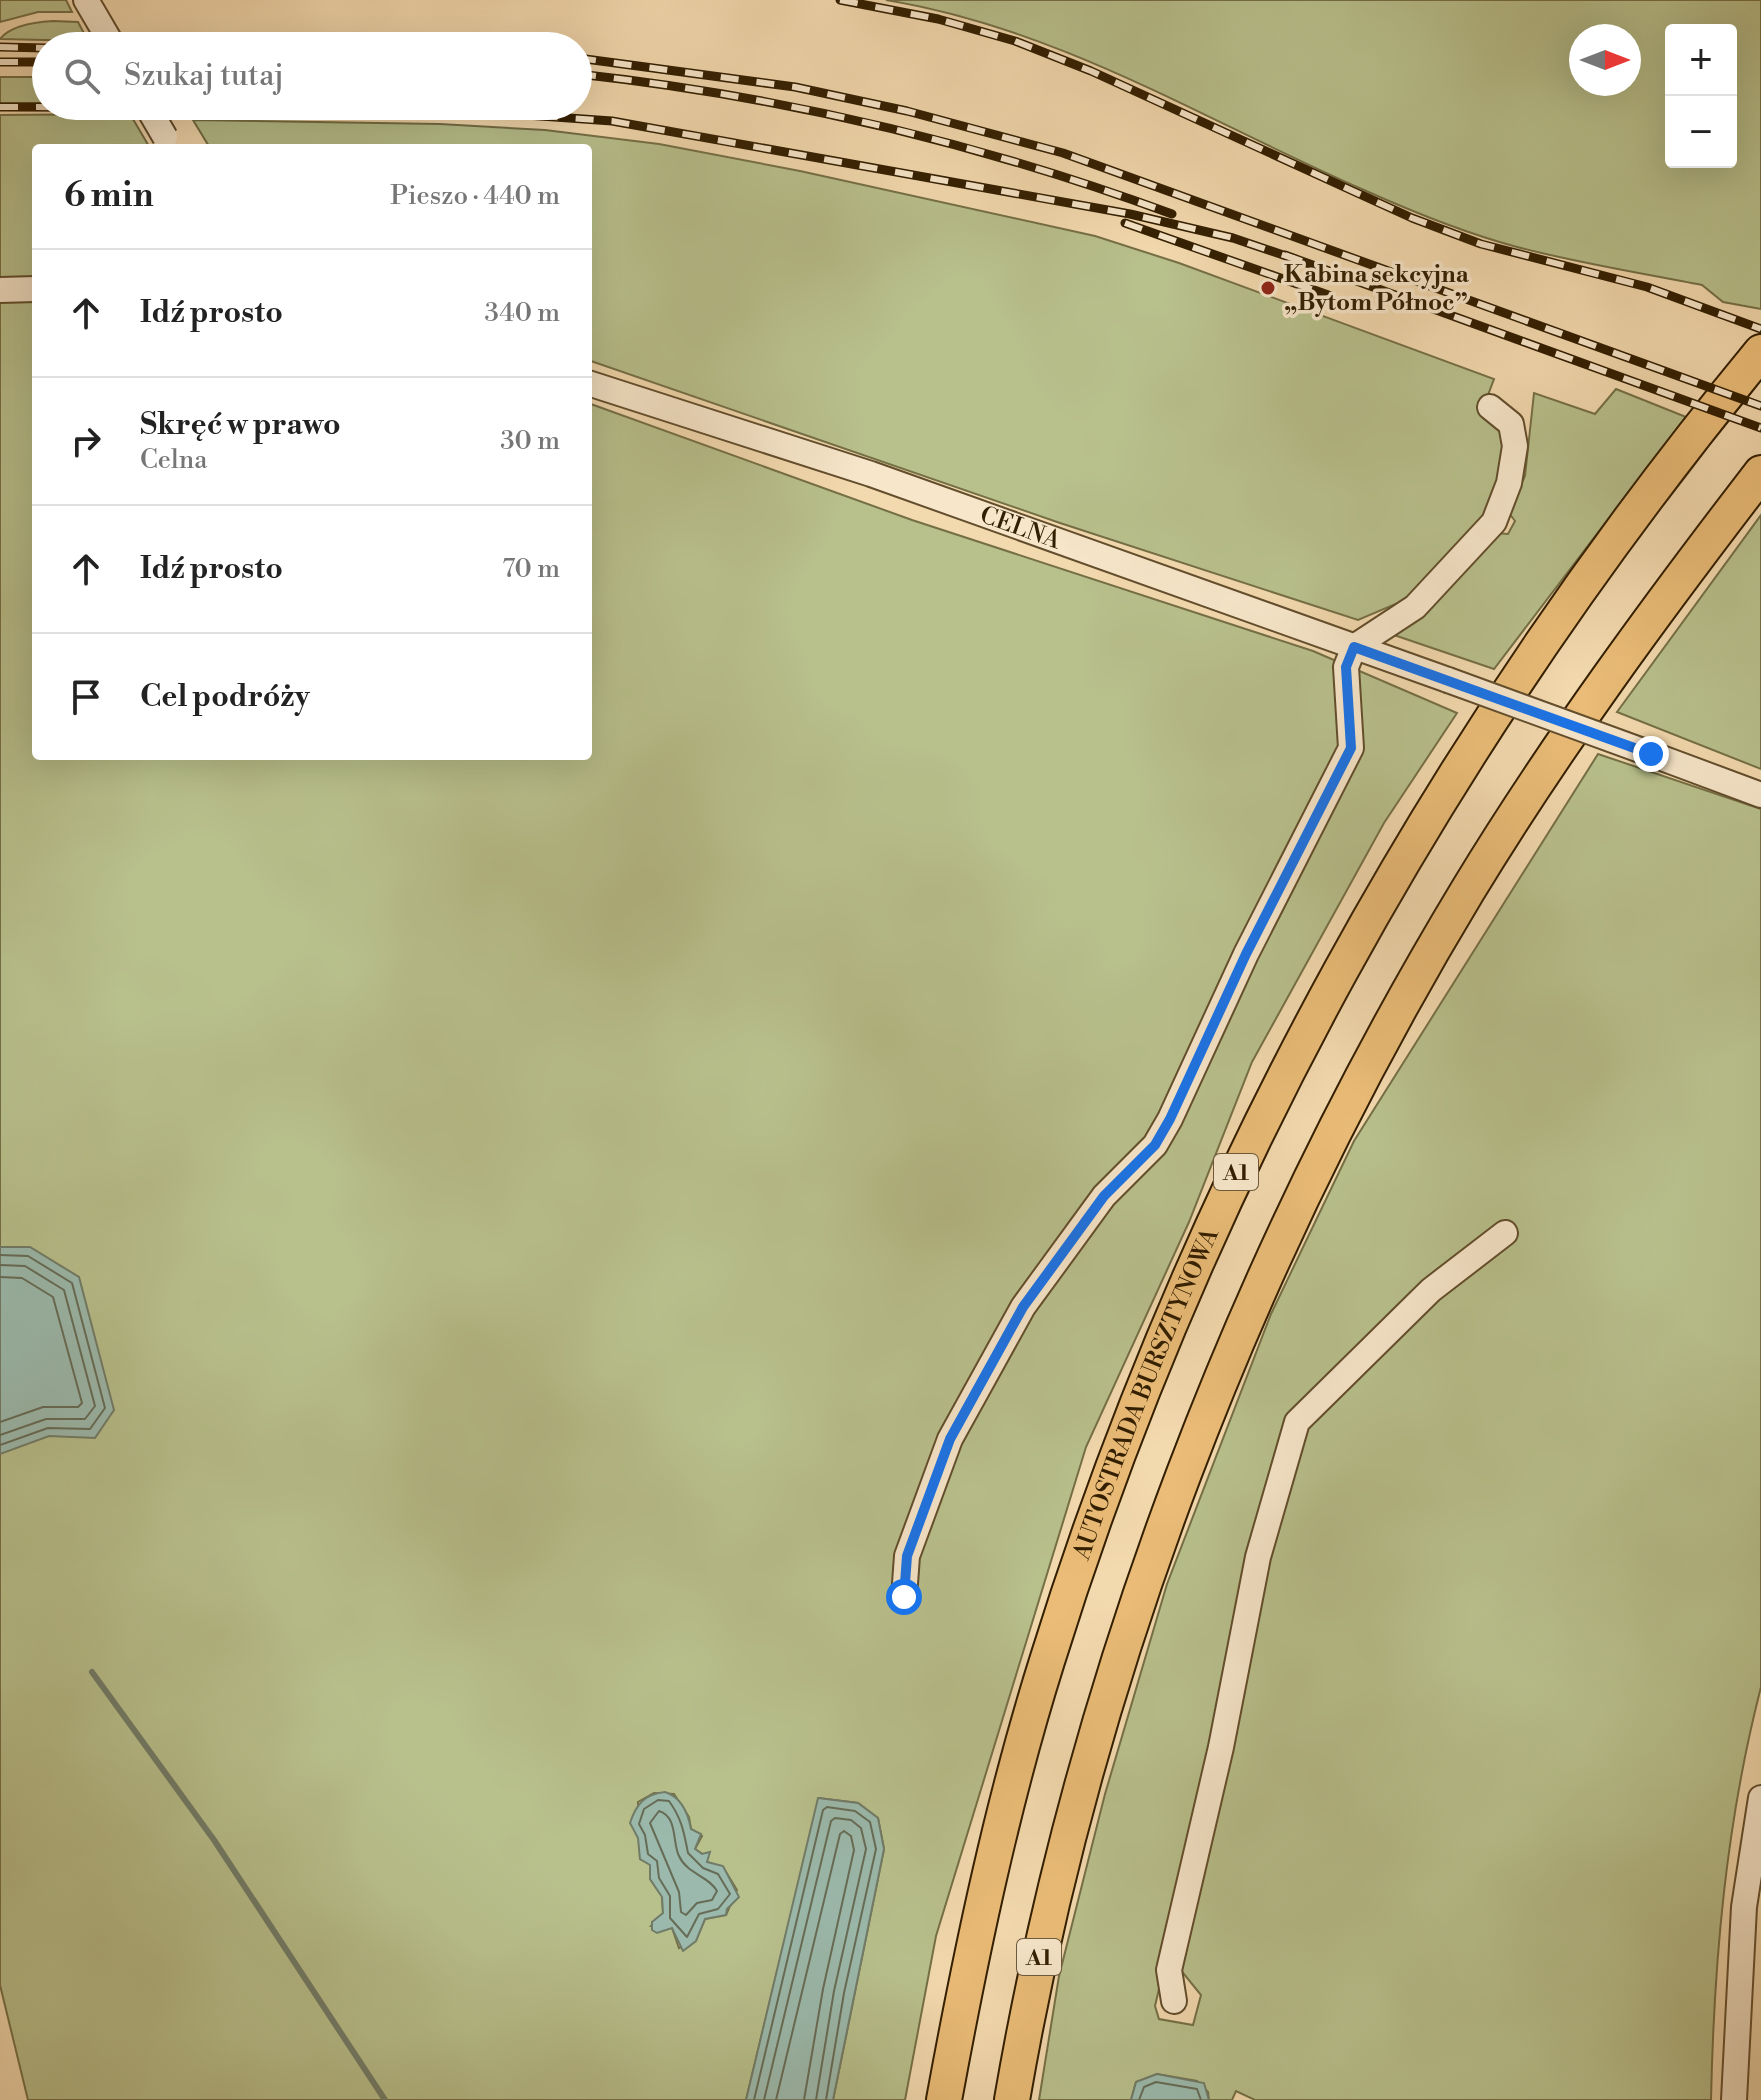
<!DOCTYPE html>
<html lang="pl">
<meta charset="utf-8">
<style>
:root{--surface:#fff;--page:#f6f6f6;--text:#222;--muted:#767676;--line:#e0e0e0}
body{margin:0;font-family:"Libre Bodoni",serif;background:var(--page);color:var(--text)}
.controls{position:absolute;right:24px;top:24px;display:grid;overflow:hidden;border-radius:8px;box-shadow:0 8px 32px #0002}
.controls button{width:72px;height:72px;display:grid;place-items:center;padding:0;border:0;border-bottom:2px solid var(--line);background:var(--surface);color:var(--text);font:40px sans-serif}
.compass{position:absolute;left:1569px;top:24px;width:72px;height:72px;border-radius:50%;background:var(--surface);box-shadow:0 8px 32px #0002;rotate:90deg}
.stop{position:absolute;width:24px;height:24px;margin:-18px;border:6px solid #1a73e8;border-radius:50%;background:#fff}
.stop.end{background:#1a73e8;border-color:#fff;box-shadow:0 2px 8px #0008}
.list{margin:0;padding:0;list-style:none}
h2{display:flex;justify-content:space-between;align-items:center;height:104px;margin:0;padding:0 32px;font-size:34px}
h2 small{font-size:26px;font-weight:400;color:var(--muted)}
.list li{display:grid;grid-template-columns:52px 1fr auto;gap:24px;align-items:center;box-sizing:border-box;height:128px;padding:0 32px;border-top:2px solid var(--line)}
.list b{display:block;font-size:30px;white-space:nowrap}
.list p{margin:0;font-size:26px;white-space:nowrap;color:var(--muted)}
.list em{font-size:26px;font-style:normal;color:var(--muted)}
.icon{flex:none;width:44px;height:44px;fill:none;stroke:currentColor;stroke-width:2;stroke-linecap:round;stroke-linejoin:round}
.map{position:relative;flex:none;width:1761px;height:2100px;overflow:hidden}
.search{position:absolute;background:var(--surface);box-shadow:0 8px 32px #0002;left:32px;top:32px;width:560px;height:88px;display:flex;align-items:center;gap:20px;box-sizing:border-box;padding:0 28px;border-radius:44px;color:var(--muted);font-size:30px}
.panel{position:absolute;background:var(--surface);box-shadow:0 8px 32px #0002;left:32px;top:144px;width:560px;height:616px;border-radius:8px}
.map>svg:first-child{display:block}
.green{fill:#b8c08c;stroke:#756f46;stroke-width:2;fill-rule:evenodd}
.water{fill:#9bbaad;stroke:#717c68;stroke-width:2}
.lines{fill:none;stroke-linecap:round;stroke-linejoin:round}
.shore{stroke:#666c56;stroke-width:2}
.stream{stroke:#717c68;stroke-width:6}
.minor-casing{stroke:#624d2c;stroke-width:28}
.highway-casing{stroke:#321e00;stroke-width:38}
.minor{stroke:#f7e6ca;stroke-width:24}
.highway{stroke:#eabc77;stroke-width:34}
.rail-casing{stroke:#321e00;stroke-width:9}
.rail{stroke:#f7e6ca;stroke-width:6;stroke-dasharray:18;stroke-linecap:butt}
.minor-bridge-casing{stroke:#624d2c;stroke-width:28;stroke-linecap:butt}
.minor-bridge{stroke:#f7e6ca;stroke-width:24}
.route{stroke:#1a73e8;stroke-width:10}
.poi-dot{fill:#8f2418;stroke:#f7e6ca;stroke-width:3}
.labels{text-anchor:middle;stroke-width:7;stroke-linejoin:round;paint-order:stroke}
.shield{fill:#f7e6ca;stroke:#6d5a3d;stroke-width:2}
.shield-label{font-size:22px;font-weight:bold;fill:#321e00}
.poi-label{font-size:24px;font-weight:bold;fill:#321e00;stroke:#f7e6ca;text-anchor:start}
.street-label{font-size:24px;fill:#321e00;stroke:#f7e6ca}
</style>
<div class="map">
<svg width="1761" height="2100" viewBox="0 0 1761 2100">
<rect width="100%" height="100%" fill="#f3d9ae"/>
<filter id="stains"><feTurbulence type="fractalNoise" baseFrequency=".0025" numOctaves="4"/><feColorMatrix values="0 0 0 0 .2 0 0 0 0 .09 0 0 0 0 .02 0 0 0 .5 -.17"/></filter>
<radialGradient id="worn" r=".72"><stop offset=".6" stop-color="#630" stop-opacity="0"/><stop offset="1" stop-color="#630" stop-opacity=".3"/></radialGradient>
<!-- green -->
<g class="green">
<path d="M 0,0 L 66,0 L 72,12 L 38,12 L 0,22 Z"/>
<path d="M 886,0 L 1761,0 L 1761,309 L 1723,302 L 1702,285 C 1641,273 1578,263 1517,247 C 1465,233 1413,212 1364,190 C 1204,120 1061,29 886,0 ZM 1671,30 L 1731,30 L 1731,162 L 1671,162 ZM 1581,36 L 1629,36 L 1629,84 L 1581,84 Z"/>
<path d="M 53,21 L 78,22 L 88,41 L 0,39 C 11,25 36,22 53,21 Z"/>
<rect x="0" y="77" width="46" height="26"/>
<path d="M 130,114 L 150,148 L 36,148 L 36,277 L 0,277 L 0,115 Z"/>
<path d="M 193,120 L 440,124 L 545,130 L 659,144 L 800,171 L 1095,236 L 1179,263 L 1494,379 L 1482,411 L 1502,428 L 1509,455 L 1486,515 L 1417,595 L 1358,620 L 1060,523 L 588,360 L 588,148 L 210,148 Z"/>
<path d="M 36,300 L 36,756 L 588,756 L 588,403 L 912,520 L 1313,651 L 1457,713 L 1384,823 L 1252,1062 L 1189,1222 L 1086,1447 L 936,1936 L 905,2100 L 833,2100 L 884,1849 L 878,1818 L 858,1803 L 819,1798 L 746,2100 L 28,2100 L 0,1985 L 0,301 ZM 654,1793 L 674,1794 L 689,1817 L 691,1829 L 702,1836 L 695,1849 L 707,1857 L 707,1862 L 723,1867 L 737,1890 L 726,1915 L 705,1919 L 696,1940 L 679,1948 L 672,1928 L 651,1926 L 663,1913 L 662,1896 L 650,1879 L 650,1864 L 640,1859 L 638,1802 Z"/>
<path d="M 1616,389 L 1686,417 L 1494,669 L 1394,635 L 1395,629 L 1495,533 L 1508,534 L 1515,521 L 1509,513 L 1510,508 L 1525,476 L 1534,393 L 1595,414 Z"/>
<path d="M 1761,515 L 1761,769 L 1617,712 Z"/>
<path d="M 1598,754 L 1761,809 L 1761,1687 C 1726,1823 1714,1960 1711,2100 L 1255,2100 L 1236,2091 L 1232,2100 L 1209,2100 L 1208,2092 L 1197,2081 L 1157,2074 L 1136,2082 L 1131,2100 L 1039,2100 L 1059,1976 L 1105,1794 L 1167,1584 L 1271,1314 L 1354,1141 ZM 1292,1420 L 1179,1968 L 1201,1995 L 1193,2025 L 1159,2019 L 1155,2006 Z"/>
</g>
<!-- water -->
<g class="water">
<path d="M 0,1247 L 30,1247 L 79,1277 L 114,1410 L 95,1438 L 49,1436 L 0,1454 Z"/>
<path d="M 665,1792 C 681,1797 688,1813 691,1829 L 701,1834 L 695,1849 L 702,1854 L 710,1852 L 707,1862 L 723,1866 L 739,1897 L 727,1909 L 726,1915 L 705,1919 L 696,1941 L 683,1951 L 672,1928 L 657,1933 L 652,1930 L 652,1922 L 663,1913 L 662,1897 L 650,1879 L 650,1865 L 640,1859 L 638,1838 L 630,1823 C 636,1805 644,1794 665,1792 Z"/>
<path d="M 818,1798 L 858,1803 L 878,1818 L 884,1849 L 833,2100 L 746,2100 Z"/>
<path d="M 1157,2074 L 1204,2083 L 1209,2100 L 1131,2100 L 1136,2082 Z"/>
</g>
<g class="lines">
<!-- shore -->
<g class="shore">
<path d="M 0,1255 L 28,1256 L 72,1283 L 105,1408 L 90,1429 L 48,1428 L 0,1445"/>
<path d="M 0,1265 L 25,1266 L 64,1290 L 95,1406 L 85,1419 L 46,1419 L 0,1435"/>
<path d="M 0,1277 L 22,1278 L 53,1297 L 82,1403 L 78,1407 L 43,1407 L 0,1422"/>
<path d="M 658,1800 L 669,1801 C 682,1819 684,1833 688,1853 L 703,1868 L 718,1874 L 730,1894 L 718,1909 L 699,1914 L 687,1937 L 670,1918 L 670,1896 L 659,1878 L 657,1861 L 648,1854 L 645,1835 L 639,1824 L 644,1809 Z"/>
<path d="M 659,1811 C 678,1817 672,1842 679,1856 C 687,1874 709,1876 717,1891 L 712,1900 L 697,1903 L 686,1915 L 681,1912 L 679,1892 L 650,1823 Z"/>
<path d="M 754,2100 L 823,1810 L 827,1807 L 855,1811 L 870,1822 L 876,1849 L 844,1993 L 826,2100"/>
<path d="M 764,2100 L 831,1821 L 835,1818 L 851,1820 L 861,1828 L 866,1849 L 834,1991 L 816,2100"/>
<path d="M 776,2100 L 840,1834 L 844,1831 L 851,1836 L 854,1850 L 823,1989 L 804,2100"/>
<path d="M 1139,2100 L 1144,2087 L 1156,2082 L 1197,2089 L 1201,2100"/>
</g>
<!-- stream -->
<path class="stream" d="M 92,1672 L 214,1840 L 385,2100"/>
<defs>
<g id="minor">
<path d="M 86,0 L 113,46"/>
<path d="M 0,290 L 36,289"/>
<path id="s1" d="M 588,383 L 871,474 L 1448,680"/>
<path d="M 1651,754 L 1761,795"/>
<path d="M 904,1597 L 907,1556 L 950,1439 L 1023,1307 L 1104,1196 L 1155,1145 L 1170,1119 L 1246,954 L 1351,748 L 1346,667 L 1354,647 L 1415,607 L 1494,522 L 1509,483 L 1515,446 L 1511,424 L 1490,407"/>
<path d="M 1174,2001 L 1169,1970 L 1221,1747 L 1258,1557 L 1297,1422 L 1431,1290 L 1505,1233"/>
<path d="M 1734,2100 L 1744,1907 L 1761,1798"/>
</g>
<g id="highway">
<path id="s2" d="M 944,2100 C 971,1953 1002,1804 1047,1661 C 1196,1181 1442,739 1761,352"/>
<path d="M 1012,2100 C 1085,1675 1245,1259 1468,890 C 1556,745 1658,607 1761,473"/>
</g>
</defs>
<!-- minor casing -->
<use href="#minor" class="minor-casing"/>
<!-- highway casing -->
<use href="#highway" class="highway-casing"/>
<!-- minor -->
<use href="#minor" class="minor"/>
<!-- highway -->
<use href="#highway" class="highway"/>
<defs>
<g id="rail">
<path d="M 840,0 L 938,19 L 1015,41 L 1091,71 L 1412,218 L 1481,244 L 1647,287 L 1761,329"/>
<path d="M 0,47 L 46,48"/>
<path d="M 578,58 L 795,87 L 907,111 L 1063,153 L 1761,406"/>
<path d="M 0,62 L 46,62"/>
<path d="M 578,74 C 782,96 979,143 1172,214"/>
<path d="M 0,107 L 425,108 L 612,121 L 1130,214 L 1233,238 L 1295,259"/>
<path d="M 1125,223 L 1331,296"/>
<path d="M 1285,255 L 1761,428"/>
</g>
</defs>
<!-- rail casing -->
<use href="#rail" class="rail-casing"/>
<!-- rail -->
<use href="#rail" class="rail"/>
<defs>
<g id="minor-bridge">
<path d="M 147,106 L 165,137"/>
<path d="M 1448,680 L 1651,754"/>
</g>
</defs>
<!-- minor-bridge casing -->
<use href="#minor-bridge" class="minor-bridge-casing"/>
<!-- minor-bridge -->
<use href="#minor-bridge" class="minor-bridge"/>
</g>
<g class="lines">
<!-- route -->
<path class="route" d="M 904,1597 L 907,1556 L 950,1439 L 1023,1307 L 1104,1196 L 1155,1145 L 1170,1119 L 1246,954 L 1351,748 L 1346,667 L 1354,647 L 1651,754"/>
</g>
<!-- markers -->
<circle class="poi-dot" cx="1268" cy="288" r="8"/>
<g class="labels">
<!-- shield labels -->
<g class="shield">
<rect x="1214" y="1154" width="44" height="36" rx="6"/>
<rect x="1017" y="1939" width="44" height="36" rx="6"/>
</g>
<g class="shield-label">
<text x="1236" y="1180">A1</text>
<text x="1039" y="1965">A1</text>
</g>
<!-- poi labels -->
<g class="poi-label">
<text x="1284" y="282">Kabina sekcyjna<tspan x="1284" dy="28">„Bytom Północ”</tspan></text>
</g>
<!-- street labels -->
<g class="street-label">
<text dy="8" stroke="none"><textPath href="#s1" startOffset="456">CELNA</textPath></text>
<text dy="8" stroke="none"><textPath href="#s2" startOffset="736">AUTOSTRADA BURSZTYNOWA</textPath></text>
</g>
</g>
<rect width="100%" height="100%" filter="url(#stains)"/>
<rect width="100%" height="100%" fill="url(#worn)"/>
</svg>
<div class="controls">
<button>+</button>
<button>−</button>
</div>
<svg class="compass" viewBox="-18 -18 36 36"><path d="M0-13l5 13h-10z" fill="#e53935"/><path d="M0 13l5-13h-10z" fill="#767676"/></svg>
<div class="stop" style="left:904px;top:1597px"></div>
<div class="stop end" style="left:1651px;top:754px"></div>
<div class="search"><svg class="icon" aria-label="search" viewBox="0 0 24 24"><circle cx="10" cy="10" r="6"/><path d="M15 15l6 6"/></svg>Szukaj tutaj</div>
<section class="panel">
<h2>6 min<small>Pieszo · 440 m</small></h2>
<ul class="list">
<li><svg class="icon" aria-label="ahead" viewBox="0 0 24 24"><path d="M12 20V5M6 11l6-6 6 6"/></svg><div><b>Idź prosto</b></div><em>340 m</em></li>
<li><svg class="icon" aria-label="right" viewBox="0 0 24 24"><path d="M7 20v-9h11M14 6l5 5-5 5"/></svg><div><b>Skręć w prawo</b><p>Celna</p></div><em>30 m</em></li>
<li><svg class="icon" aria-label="ahead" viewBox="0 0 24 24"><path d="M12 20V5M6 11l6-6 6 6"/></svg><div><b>Idź prosto</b></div><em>70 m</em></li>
<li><svg class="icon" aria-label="arrive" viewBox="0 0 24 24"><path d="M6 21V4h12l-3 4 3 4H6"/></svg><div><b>Cel podróży</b></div></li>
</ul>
</section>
</div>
